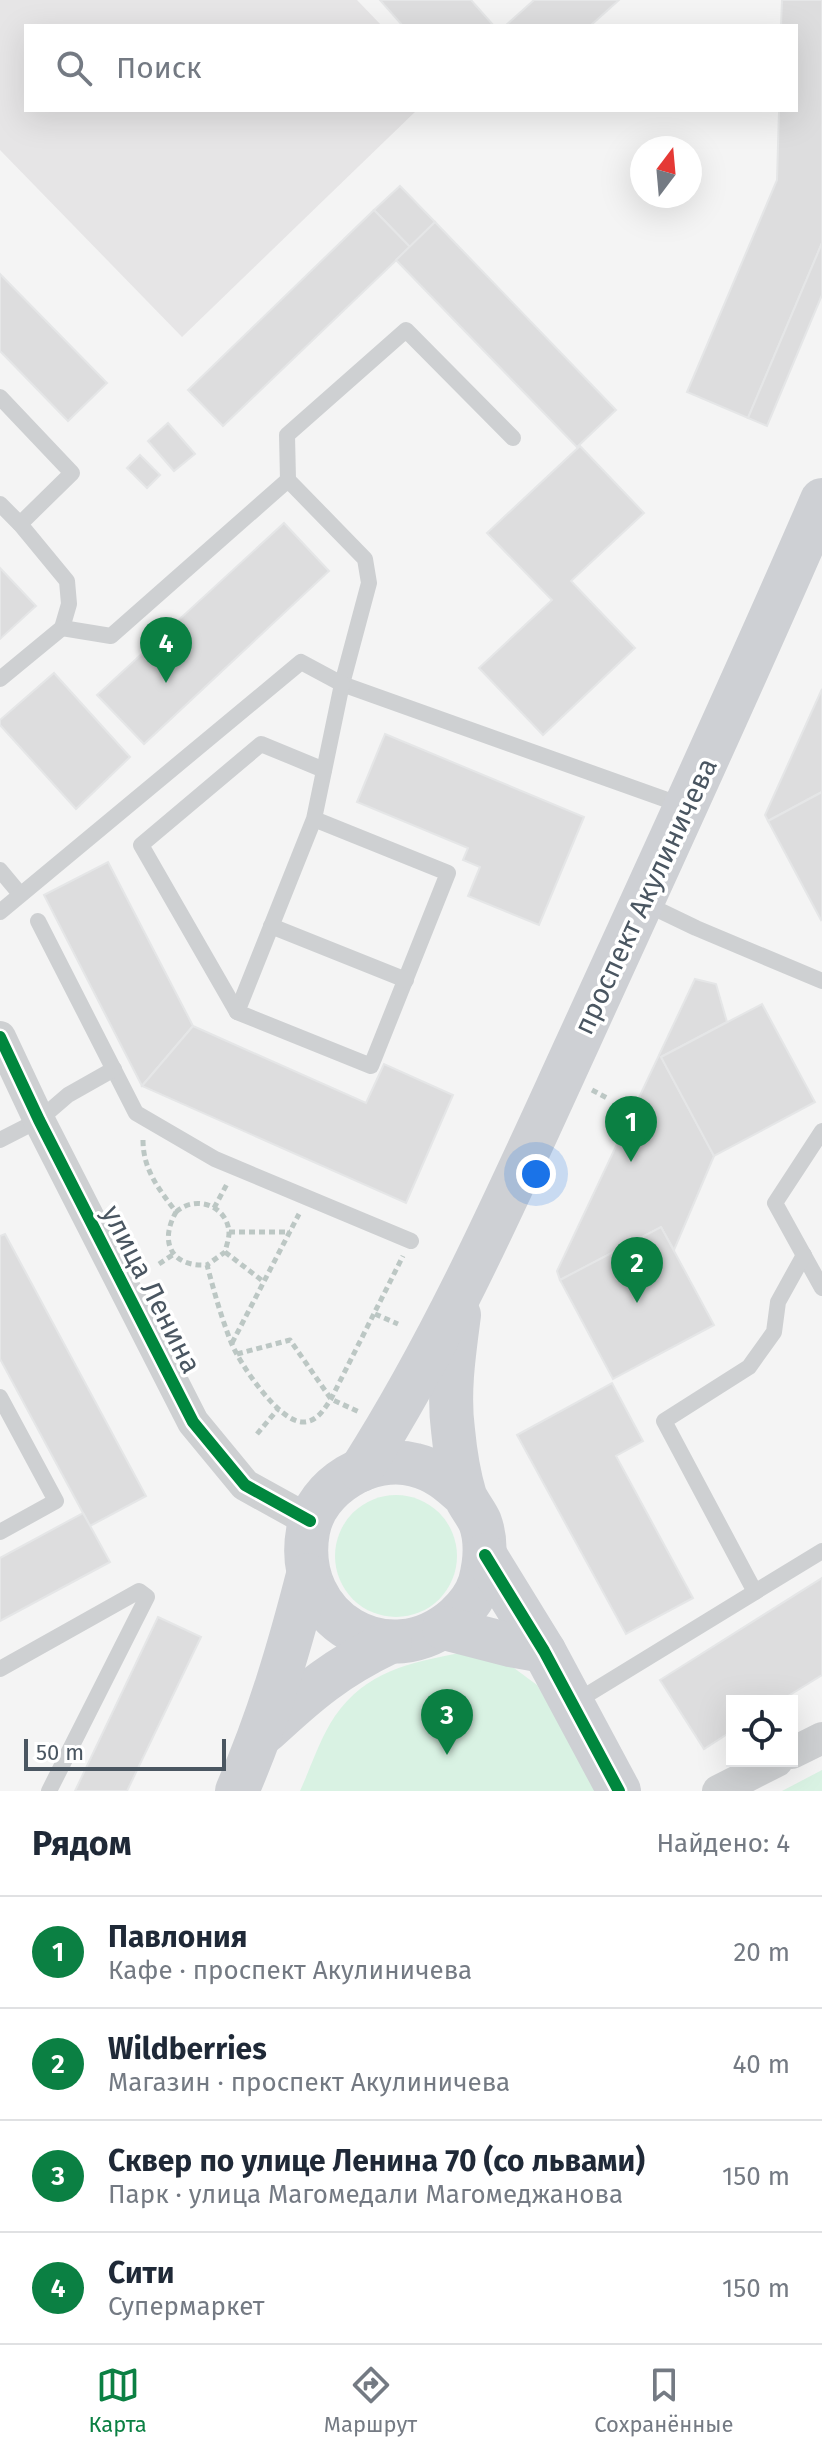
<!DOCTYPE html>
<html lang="ru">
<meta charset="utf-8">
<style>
:root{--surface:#fff;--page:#f6f6f7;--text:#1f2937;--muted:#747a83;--line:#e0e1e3;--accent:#0b8043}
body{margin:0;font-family:"Fira Sans",sans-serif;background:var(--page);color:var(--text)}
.controls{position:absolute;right:24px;bottom:24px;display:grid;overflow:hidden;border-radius:0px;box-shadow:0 8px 32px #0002}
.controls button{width:72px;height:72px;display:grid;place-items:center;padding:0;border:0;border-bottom:2px solid var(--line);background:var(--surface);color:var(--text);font:40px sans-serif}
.compass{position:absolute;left:630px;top:136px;width:72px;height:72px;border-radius:50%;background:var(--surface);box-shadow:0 8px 32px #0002;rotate:16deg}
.scale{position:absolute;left:24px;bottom:20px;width:202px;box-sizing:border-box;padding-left:8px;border:4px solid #4a5661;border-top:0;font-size:22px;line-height:28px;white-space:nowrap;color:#4a5661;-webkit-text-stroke:6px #fff;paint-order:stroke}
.you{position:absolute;left:536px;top:1174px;width:28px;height:28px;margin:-20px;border:6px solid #fff;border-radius:50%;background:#1a73e8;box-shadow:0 0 0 12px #1a73e833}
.badge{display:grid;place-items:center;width:52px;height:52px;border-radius:50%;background:var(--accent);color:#fff;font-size:26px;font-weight:700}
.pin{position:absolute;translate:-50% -66px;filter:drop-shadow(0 2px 4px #0008)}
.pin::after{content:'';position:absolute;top:42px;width:28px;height:24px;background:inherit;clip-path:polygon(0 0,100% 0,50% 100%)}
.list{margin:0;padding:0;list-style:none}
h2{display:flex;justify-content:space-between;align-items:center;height:104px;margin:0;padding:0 32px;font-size:34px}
h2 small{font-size:26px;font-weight:400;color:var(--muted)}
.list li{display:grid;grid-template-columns:52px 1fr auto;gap:24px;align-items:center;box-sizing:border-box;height:112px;padding:0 32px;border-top:2px solid var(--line)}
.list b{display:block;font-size:30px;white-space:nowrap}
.list p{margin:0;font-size:26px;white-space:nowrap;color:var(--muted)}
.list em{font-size:26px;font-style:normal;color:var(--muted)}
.icon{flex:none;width:44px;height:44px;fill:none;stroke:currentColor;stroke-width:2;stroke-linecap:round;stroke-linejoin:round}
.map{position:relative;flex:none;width:822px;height:1791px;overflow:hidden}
.search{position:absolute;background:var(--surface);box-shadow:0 8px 32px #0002;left:24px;right:24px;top:24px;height:88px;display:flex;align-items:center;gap:20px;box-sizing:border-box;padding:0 28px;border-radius:0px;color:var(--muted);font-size:30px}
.sheet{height:552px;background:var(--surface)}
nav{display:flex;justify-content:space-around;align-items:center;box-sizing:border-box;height:112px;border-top:2px solid var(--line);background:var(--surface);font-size:22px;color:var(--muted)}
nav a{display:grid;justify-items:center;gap:4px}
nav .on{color:var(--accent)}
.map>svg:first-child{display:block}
.education{fill:#e6e5e6}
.green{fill:#d9f2e3}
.building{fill:#ddddde;stroke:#e5e6e7;stroke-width:2}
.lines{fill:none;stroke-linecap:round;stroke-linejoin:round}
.path{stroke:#bcc7c4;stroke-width:5;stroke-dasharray:6 4;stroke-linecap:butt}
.lane{stroke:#ced0d2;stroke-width:16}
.street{stroke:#ced0d2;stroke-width:32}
.secondary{stroke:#ced0d4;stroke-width:44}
.cycleway-casing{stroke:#fff;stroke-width:17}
.cycleway{stroke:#00873e;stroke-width:12}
.labels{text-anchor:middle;stroke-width:7;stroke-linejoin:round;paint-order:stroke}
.street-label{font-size:28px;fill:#4a5661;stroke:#fff}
</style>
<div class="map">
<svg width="822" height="1791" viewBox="0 0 822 1791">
<rect width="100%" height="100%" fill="#f4f4f4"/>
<!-- education -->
<path class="education" d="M 0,0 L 357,0 L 382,26 L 26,26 L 26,110 L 417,110 L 182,337 L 0,150 Z"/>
<!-- green -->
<g class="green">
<circle cx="396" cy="1556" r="61"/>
<path d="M 460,1653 L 514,1668 L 537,1685 L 599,1791 L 300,1791 C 311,1767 320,1738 335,1716 C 367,1671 408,1663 460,1653 Z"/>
<path d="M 822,1770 L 822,1791 L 782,1791 Z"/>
</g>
<!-- building -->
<g class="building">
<path d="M 380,0 L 471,0 L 494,26 L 403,26 Z"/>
<path d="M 534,0 L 619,0 L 590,26 L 505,26 Z"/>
<path d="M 782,0 L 822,0 L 822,243 L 748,418 L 687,392 L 777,180 L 779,110 L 796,110 L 796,26 L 781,26 Z"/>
<path d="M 400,186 L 435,222 L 410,247 L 374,210 Z"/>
<path d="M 374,210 L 410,247 L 223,426 L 188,390 Z"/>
<path d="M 435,222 L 616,410 L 577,447 L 396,260 Z"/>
<path d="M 822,243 L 822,295 L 767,426 L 748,418 Z"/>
<path d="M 0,274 L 107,383 L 68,421 L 0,351 Z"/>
<path d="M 168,423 L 195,454 L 174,471 L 148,441 Z"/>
<path d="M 580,446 L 644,513 L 571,581 L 635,648 L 543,735 L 479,668 L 552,600 L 487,533 Z"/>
<path d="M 140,455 L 160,475 L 147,488 L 127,468 Z"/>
<path d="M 284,523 L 329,571 L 144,744 L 97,695 Z"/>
<path d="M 0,568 L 36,606 L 0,639 Z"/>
<path d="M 54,673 L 130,757 L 76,809 L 0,725 L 0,720 Z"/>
<path d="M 822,689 L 822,792 L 768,821 L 765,815 Z"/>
<path d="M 385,734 L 584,817 L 539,925 L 468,896 L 480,867 L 463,860 L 468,848 L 357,802 Z"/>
<path d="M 822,792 L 822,919 L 821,920 L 768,821 Z"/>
<path d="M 108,862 L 193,1026 L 142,1086 L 44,895 Z"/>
<path d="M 695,979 L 716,984 L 727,1022 L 661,1057 L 714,1156 L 674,1250 L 661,1227 L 560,1280 L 557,1271 Z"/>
<path d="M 762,1004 L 815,1102 L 714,1156 L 661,1057 Z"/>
<path d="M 193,1026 L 366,1103 L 384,1064 L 453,1095 L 406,1203 L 142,1086 Z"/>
<path d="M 661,1227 L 714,1325 L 613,1379 L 560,1280 Z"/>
<path d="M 5,1234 L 146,1496 L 90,1526 L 0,1359 L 0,1236 Z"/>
<path d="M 612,1383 L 643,1441 L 616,1456 L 693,1598 L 626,1634 L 517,1435 Z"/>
<path d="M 83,1513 L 110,1562 L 0,1621 L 0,1558 Z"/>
<path d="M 822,1578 L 822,1675 L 780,1701 L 732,1701 L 732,1731 L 704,1749 L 660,1680 Z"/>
<path d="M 158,1617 L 201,1637 L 127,1791 L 75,1791 Z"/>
</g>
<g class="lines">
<!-- path -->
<g class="path">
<path d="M 592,1090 L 607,1098"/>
<path d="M 143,1140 C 143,1170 159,1189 176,1212 C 159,1242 171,1267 207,1265 C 214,1291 221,1317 231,1342 C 239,1363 280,1424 304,1422 C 318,1421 324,1409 331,1399 L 403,1256"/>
<path d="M 214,1208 L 227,1184"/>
<path d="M 176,1212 C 196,1194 228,1206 229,1233 C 229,1239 226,1247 225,1252 L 207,1265"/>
<path d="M 229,1232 L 290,1232"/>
<path d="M 225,1252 L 264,1282"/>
<path d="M 159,1264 L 174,1254"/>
<path d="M 375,1314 L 398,1324"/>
<path d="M 232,1343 L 299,1214"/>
<path d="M 237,1354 L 290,1340 L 331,1399 L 359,1412"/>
<path d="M 257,1434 L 278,1409"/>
</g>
<!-- lane -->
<g class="lane">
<path d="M 0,397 L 72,473 L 20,524"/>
<path d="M 288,480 L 287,435 L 406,330 L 513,438"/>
<path d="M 0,504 L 20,524 L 67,581 L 69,604 L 62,628"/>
<path d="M 0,679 L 62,628 L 111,636 L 288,480 L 365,559 L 369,583 L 342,684 L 684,806"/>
<path d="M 0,870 L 20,894"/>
<path d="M 644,903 L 696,928 L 822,981"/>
<path d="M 0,912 L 301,662 L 342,684 L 314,819 L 448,873 L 371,1066 L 237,1012 L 314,819"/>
<path d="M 38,921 L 136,1113 L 215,1159 L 411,1241"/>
<path d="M 271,926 L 406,980"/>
<path d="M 237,1012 L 141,845 L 261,744 L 324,770"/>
<path d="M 822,1131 L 775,1203 L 822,1288"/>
<path d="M 0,1140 L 39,1120 L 68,1095 L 114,1069"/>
<path d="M 0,1397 L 56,1501 L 0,1532"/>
<path d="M 755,1592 L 664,1421 L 749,1367 L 774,1332 L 778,1302 L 804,1255"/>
<path d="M 0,1669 L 139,1591 L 147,1597 L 49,1791"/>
<path d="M 572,1704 L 822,1551"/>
</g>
<!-- street -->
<g class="street">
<path d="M 0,1037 L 39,1120 L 193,1422 L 245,1485 L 310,1521"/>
<path d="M 792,1753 L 822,1738"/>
<path d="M 718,1791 L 777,1761"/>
</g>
<!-- secondary -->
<g class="secondary">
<path d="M 459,1315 C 454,1353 448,1392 453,1430 C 455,1451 459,1476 465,1496 C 469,1505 476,1513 480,1522 C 487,1541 485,1563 480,1582 C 476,1595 466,1608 456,1617 C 388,1677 292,1619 308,1531 C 316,1486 371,1453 415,1465 C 436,1470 450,1482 465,1496"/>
<path d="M 361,1470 C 447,1335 512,1186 579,1040 C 661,860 744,681 822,500"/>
<path d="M 485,1555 L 544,1651 L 619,1791"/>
<path d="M 444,1628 L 510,1645 L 544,1651"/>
<path d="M 266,1731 C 309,1691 336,1668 390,1642"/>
<path d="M 237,1791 C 268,1720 289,1649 308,1575"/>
</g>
<defs>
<g id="cycleway">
<path d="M 0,1037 L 39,1120 L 193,1422 L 245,1485 L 310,1521"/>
<path d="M 485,1555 L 544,1651 L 619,1791"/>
</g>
</defs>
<!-- cycleway casing -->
<use href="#cycleway" class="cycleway-casing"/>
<!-- cycleway -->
<use href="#cycleway" class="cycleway"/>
</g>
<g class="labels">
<!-- street labels -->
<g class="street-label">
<text transform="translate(645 896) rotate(-65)" y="10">проспект Акулиничева</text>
<text transform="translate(152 1289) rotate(63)" y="10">улица Ленина</text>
</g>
</g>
</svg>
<div class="controls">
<button><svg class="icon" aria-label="locate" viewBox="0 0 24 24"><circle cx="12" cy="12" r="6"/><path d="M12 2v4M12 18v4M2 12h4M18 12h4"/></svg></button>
</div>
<svg class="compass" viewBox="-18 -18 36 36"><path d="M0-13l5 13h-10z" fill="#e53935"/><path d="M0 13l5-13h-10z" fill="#747a83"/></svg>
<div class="scale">50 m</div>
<div class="you"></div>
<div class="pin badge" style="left:631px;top:1162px">1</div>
<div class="pin badge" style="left:637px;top:1303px">2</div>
<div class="pin badge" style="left:447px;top:1755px">3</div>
<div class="pin badge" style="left:166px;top:683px">4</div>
<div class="search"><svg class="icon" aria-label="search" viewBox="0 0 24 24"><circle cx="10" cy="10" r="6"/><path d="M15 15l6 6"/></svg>Поиск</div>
</div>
<section class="sheet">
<h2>Рядом<small>Найдено: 4</small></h2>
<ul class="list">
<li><span class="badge">1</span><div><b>Павлония</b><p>Кафе · проспект Акулиничева</p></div><em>20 m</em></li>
<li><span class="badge">2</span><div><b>Wildberries</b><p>Магазин · проспект Акулиничева</p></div><em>40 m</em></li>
<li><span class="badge">3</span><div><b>Сквер по улице Ленина 70 (со львами)</b><p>Парк · улица Магомедали Магомеджанова</p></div><em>150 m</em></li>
<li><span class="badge">4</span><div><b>Сити</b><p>Супермаркет</p></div><em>150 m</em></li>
</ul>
</section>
<nav>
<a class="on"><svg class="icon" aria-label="map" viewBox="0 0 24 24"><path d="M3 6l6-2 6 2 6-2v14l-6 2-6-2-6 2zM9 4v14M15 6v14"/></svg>Карта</a>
<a><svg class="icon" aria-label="directions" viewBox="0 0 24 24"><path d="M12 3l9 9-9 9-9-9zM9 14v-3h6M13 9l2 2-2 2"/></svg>Маршрут</a>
<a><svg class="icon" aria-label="saved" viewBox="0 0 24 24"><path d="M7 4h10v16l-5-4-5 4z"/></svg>Сохранённые</a>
</nav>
